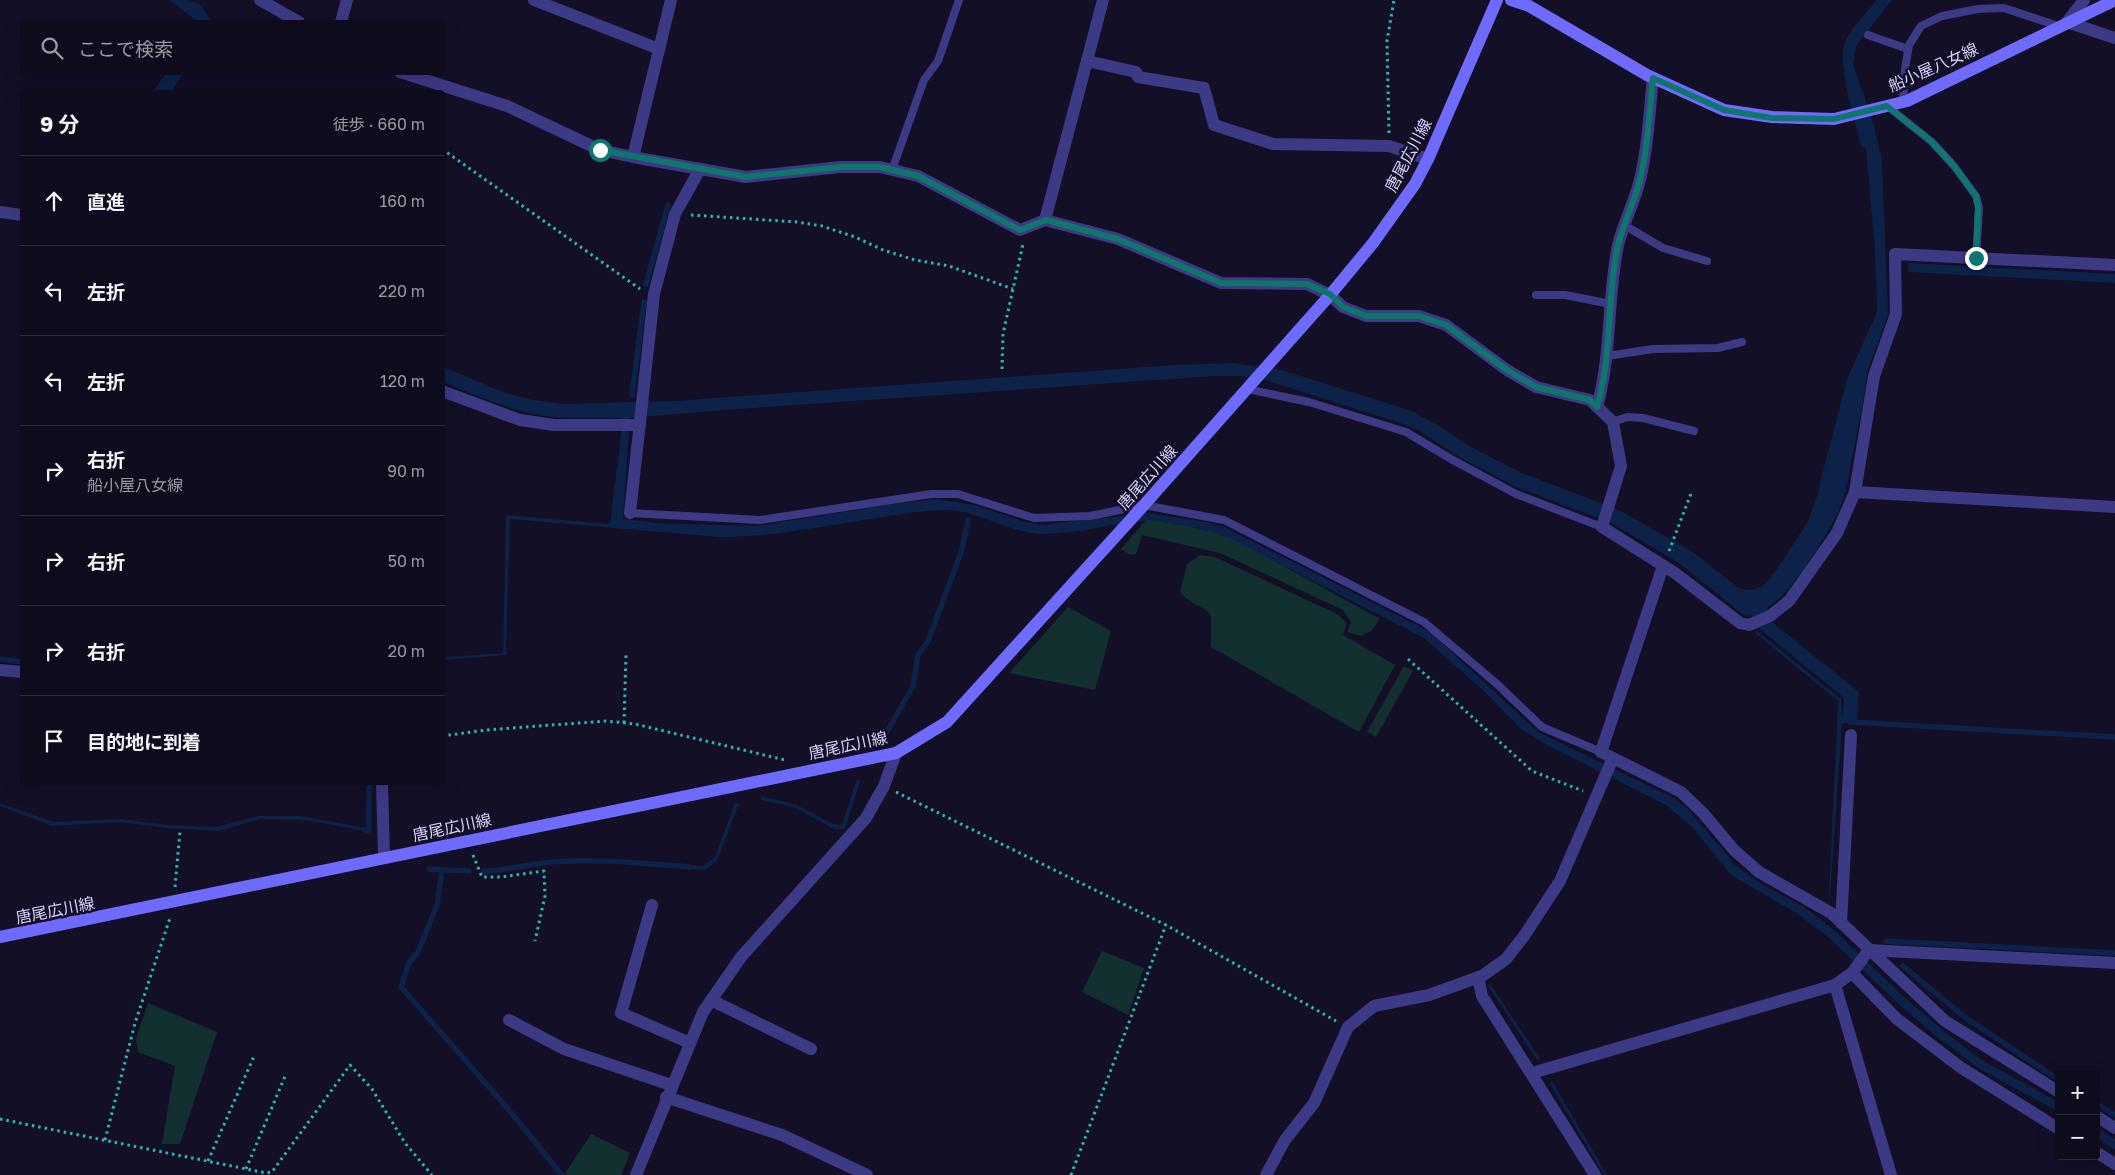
<!DOCTYPE html>
<html lang="ja">
<meta charset="utf-8">
<style>
:root{--surface:#0e0b1c;--page:#1c1929;--text:#f1f3f6;--muted:#9b9ba3;--line:#2e2b3b}
body{margin:0;font-family:"Golos Text","Noto Sans JP",sans-serif;background:var(--page);color:var(--text)}
.controls{position:absolute;right:15px;bottom:15px;display:grid;overflow:hidden;border-radius:5px;box-shadow:0 5px 20px #0002}
.controls button{width:45px;height:45px;display:grid;place-items:center;padding:0;border:0;border-bottom:1px solid var(--line);background:var(--surface);color:var(--text);font:25px sans-serif}
.stop{position:absolute;width:15px;height:15px;margin:-11px;border:4px solid #0f766e;border-radius:50%;background:#fff}
.stop.end{background:#0f766e;border-color:#fff;box-shadow:0 1px 5px #0008}
.list{margin:0;padding:0;list-style:none}
h2{display:flex;justify-content:space-between;align-items:center;height:65px;margin:0;padding:0 20px;font-size:21px}
h2 small{font-size:16px;font-weight:400;color:var(--muted)}
.list li{display:grid;grid-template-columns:32px 1fr auto;gap:15px;align-items:center;box-sizing:border-box;height:90px;padding:0 20px;border-top:1px solid var(--line)}
.list b{display:block;font-size:19px;white-space:nowrap}
.list p{margin:0;font-size:16px;white-space:nowrap;color:var(--muted)}
.list em{font-size:16px;font-style:normal;color:var(--muted)}
.icon{flex:none;width:28px;height:28px;fill:none;stroke:currentColor;stroke-width:2;stroke-linecap:round;stroke-linejoin:round}
.map{position:relative;flex:none;width:2115px;height:1175px;overflow:hidden}
.search{position:absolute;background:var(--surface);box-shadow:0 5px 20px #0002;left:20px;top:20px;width:425px;height:55px;display:flex;align-items:center;gap:12px;box-sizing:border-box;padding:0 18px;border-radius:5px;color:var(--muted);font-size:19px}
.panel{position:absolute;background:var(--surface);box-shadow:0 5px 20px #0002;left:20px;top:90px;width:425px;height:695px;border-radius:5px}
.map>svg:first-child{display:block}
.green{fill:#12302f}
.water{fill:#0c2248}
.lines{fill:none;stroke-linecap:round;stroke-linejoin:round}
.stream{stroke:#0c2248;stroke-width:5.5}
.path{stroke:#2fb8b0;stroke-width:3;stroke-dasharray:2.5 4;stroke-linecap:butt}
.service{stroke:#3d3a85;stroke-width:8}
.minor{stroke:#3d3a85;stroke-width:12}
.secondary{stroke:#6f6bff;stroke-width:12}
.route{stroke:#0f766e;stroke-width:6}
.labels{text-anchor:middle;stroke-width:5;stroke-linejoin:round;paint-order:stroke}
.street-label{font-size:16px;fill:#d9d4ff;stroke:#130f26}
</style>
<div class="map">
<svg width="2115" height="1175" viewBox="0 0 2115 1175">
<rect width="100%" height="100%" fill="#130f26"/>
<!-- green -->
<g class="green">
<path d="M 1147,519 L 1222,532 L 1380,619 L 1371,631 L 1361,636 L 1347,632 L 1351,622 L 1343,610 L 1220,553 L 1142,535 L 1136,554 L 1130,555 L 1121,549 Z"/>
<path d="M 1200,555 L 1215,557 L 1337,614 L 1347,623 L 1343,635 L 1395,665 L 1359,732 L 1211,647 L 1211,615 C 1202,605 1188,603 1180,592 L 1187,564 Z"/>
<path d="M 1068,607 L 1111,631 L 1095,690 L 1009,673 Z"/>
<path d="M 1404,666 L 1413,671 L 1376,737 L 1367,732 Z"/>
<path d="M 1102,951 L 1144,968 L 1128,1015 L 1082,992 Z"/>
<path d="M 148,1003 L 217,1032 L 180,1144 L 162,1144 L 175,1066 L 138,1052 L 136,1039 Z"/>
<path d="M 591,1134 L 630,1153 L 621,1175 L 567,1175 L 565,1173 Z"/>
</g>
<!-- water -->
<g class="water">
<path d="M 170,0 C 194,0 202,0 211,22 L 195,22 L 193,18 Z"/>
<path d="M 1877,0 L 1892,0 L 1856,46 L 1853,64 L 1873,122 L 1882,160 L 1888,315 L 1867,372 L 1865,391 L 1846,490 L 1838,513 L 1821,543 L 1802,572 L 1783,595 L 1767,608 L 1772,622 L 1859,692 L 1857,723 L 1842,723 L 1830,897 L 1829,895 L 1838,701 L 1755,633 L 1757,631 L 1841,699 L 1842,718 L 1844,698 L 1760,629 L 1755,625 L 1751,615 L 1745,616 L 1679,563 L 1644,542 L 1611,523 L 1516,487 L 1461,458 L 1418,430 L 1403,424 L 1265,380 L 1243,376 L 1215,376 L 724,410 L 630,418 L 623,519 L 657,523 L 758,526 L 893,504 L 937,499 L 975,505 L 1025,522 L 1043,525 L 1148,513 L 1207,522 L 1226,528 L 1417,625 L 1431,633 L 1538,732 L 1672,797 L 1687,808 L 1736,866 L 1763,885 L 1804,907 L 1832,928 L 1905,998 L 1950,1036 L 1985,1062 L 2059,1102 L 2059,1112 L 1980,1069 L 1937,1037 L 1901,1006 L 1828,937 L 1798,914 L 1731,875 L 1692,827 L 1666,805 L 1549,746 L 1522,730 L 1486,693 L 1424,638 L 1228,537 C 1208,531 1166,520 1146,521 C 1112,523 1079,534 1044,534 C 1011,534 982,512 949,510 C 922,510 896,515 870,519 C 819,527 770,537 719,537 L 510,519 L 506,655 L 443,660 L 443,657 L 503,653 L 506,515 L 610,524 L 623,419 C 598,416 571,420 545,416 C 510,410 476,396 443,382 L 443,367 L 505,393 L 534,400 L 562,404 L 674,401 L 1175,365 L 1232,363 L 1282,370 L 1412,411 L 1441,427 L 1471,447 L 1522,473 L 1619,510 L 1693,552 L 1740,589 L 1750,590 L 1761,587 L 1766,583 L 1777,569 L 1807,523 L 1816,499 L 1847,379 L 1877,312 L 1875,250 L 1866,149 L 1861,146 C 1856,122 1835,61 1846,40 C 1853,26 1867,12 1877,0 Z"/>
<path d="M 166,73 L 184,73 L 171,92 L 153,92 Z"/>
<path d="M 1908,263 L 2115,274 L 2115,283 L 1908,272 Z"/>
<path d="M 857,779 L 860,781 L 845,829 L 834,829 L 793,807 L 761,800 L 761,796 C 775,800 790,802 803,808 C 816,813 828,825 842,825 Z"/>
<path d="M 0,803 L 54,822 L 120,819 L 168,825 L 216,827 L 258,816 L 301,816 L 371,829 L 369,832 L 307,820 L 260,819 L 218,831 L 167,828 L 119,822 L 52,826 L 0,806 Z"/>
<path d="M 735,803 L 739,804 L 717,861 L 705,870 L 684,868 L 684,865 L 703,866 L 715,857 Z"/>
<path d="M 1490,984 L 1540,1058 L 1537,1060 L 1488,986 Z"/>
<path d="M 1552,1081 L 1607,1175 L 1604,1175 L 1550,1084 Z"/>
<path d="M 2096,1127 L 2115,1139 L 2115,1150 L 2096,1138 Z"/>
</g>
<g class="lines">
<!-- stream -->
<g class="stream">
<path d="M 646,284 L 668,205"/>
<path d="M 632,395 L 644,302"/>
<path d="M 0,659 L 22,662"/>
<path d="M 1850,722 L 2115,737"/>
<path d="M 885,735 L 913,686 L 918,655 L 928,641 L 949,585 L 962,549 L 968,520"/>
<path d="M 364,830 L 369,831 L 369,782"/>
<path d="M 429,869 L 469,871"/>
<path d="M 442,870 L 437,905 L 418,952 L 409,963 L 401,987 L 509,1110 L 562,1175"/>
<path d="M 484,871 C 508,870 529,864 553,862 C 598,858 646,864 690,867"/>
<path d="M 1886,941 L 2115,953"/>
<path d="M 1903,966 L 1966,1018 L 2059,1080"/>
<path d="M 2096,1103 L 2115,1115"/>
</g>
<!-- path -->
<g class="path">
<path d="M 1389,133 L 1387,41 L 1394,0"/>
<path d="M 442,149 L 640,289"/>
<path d="M 691,215 L 797,222 L 822,226 L 855,237 L 883,250 L 915,260 L 949,266 L 1013,289"/>
<path d="M 1002,369 L 1003,334 L 1023,244"/>
<path d="M 1669,551 L 1692,491"/>
<path d="M 1408,659 L 1532,771 L 1583,791"/>
<path d="M 624,723 L 626,655"/>
<path d="M 442,736 L 486,730 L 606,721 L 635,724 L 785,760"/>
<path d="M 896,792 L 1166,925 L 1336,1021"/>
<path d="M 473,855 L 482,877 L 501,877 L 544,871 L 545,896 L 535,941"/>
<path d="M 175,887 L 180,831"/>
<path d="M 0,1119 L 266,1173 L 272,1172 L 350,1065 L 372,1089 L 405,1143 L 432,1175"/>
<path d="M 105,1140 L 135,1023 L 170,918"/>
<path d="M 208,1161 L 255,1054"/>
<path d="M 246,1169 L 286,1074"/>
<path d="M 1071,1175 L 1166,925"/>
</g>
<!-- service -->
<g class="service">
<path d="M 1868,35 L 1908,49"/>
<path d="M 1903,102 L 1905,69 L 1909,45 L 1921,26 L 1942,16 L 1978,9 L 2004,8 L 2058,26"/>
<path d="M 1887,106 L 1932,142 L 1954,166 L 1976,196 L 1979,208 L 1976,258"/>
<path d="M 892,170 L 924,80 L 938,61 L 959,0"/>
<path d="M 1624,225 L 1663,248 L 1707,261"/>
<path d="M 1536,295 L 1565,295 L 1611,304"/>
<path d="M 1607,356 L 1653,349 L 1718,348 L 1742,342"/>
<path d="M 1247,389 L 1309,402 L 1406,432 L 1451,459 L 1516,494 L 1602,527"/>
<path d="M 1613,422 L 1627,417 L 1643,418 L 1694,431"/>
<path d="M 630,513 L 760,520 L 931,494 L 958,494 L 1034,518 L 1090,516 L 1144,505 L 1224,520 L 1424,622 L 1497,684 L 1542,727 L 1601,752"/>
</g>
<!-- minor -->
<g class="minor">
<path d="M 260,0 L 299,22"/>
<path d="M 534,0 L 659,49"/>
<path d="M 2084,0 L 2067,22 L 2115,38"/>
<path d="M 341,22 L 347,0"/>
<path d="M 1087,61 L 1136,72 L 1138,77 L 1204,88 L 1214,125 L 1273,144 L 1389,146 L 1428,159"/>
<path d="M 400,72 L 507,106 L 600,150 L 638,158 L 746,177 L 840,167 L 880,167 L 918,176 L 1020,230 L 1045,220 L 1118,239 L 1221,283 L 1307,284 L 1330,295 L 1343,307 L 1366,316 L 1419,316 L 1446,325 L 1507,370 L 1536,387 L 1590,400 L 1613,422 L 1621,466 L 1602,527 L 1675,573 L 1740,623 L 1749,625 L 1770,616 L 1789,601 L 1837,533 L 1855,492 L 1874,376 L 1896,314 L 1895,254 L 2115,265"/>
<path d="M 633,157 L 671,0"/>
<path d="M 0,212 L 22,215"/>
<path d="M 1045,220 L 1103,0"/>
<path d="M 442,391 L 520,420 L 554,425 L 640,425"/>
<path d="M 1597,407 C 1612,353 1607,299 1618,245 C 1623,225 1632,207 1638,187 C 1648,152 1649,114 1653,78"/>
<path d="M 1855,492 L 2115,507"/>
<path d="M 630,513 L 654,294 L 675,214 L 700,169"/>
<path d="M 1663,566 L 1601,752 L 1681,792 L 1703,813 L 1734,850 L 1759,872 L 1831,913 L 1945,1021 L 2059,1092"/>
<path d="M 0,670 L 22,672"/>
<path d="M 382,782 L 384,858"/>
<path d="M 652,905 L 621,1013 L 690,1043"/>
<path d="M 1841,923 L 1851,735"/>
<path d="M 1869,950 L 2115,963"/>
<path d="M 1852,973 L 1897,1019 L 1960,1067 L 2059,1129"/>
<path d="M 1478,977 L 1482,996 L 1595,1175"/>
<path d="M 1835,985 L 1891,1175"/>
<path d="M 711,1000 L 811,1049"/>
<path d="M 509,1020 L 564,1049 L 671,1085"/>
<path d="M 1532,1073 L 1835,985 L 1852,973 L 1869,950"/>
<path d="M 666,1097 L 782,1135 L 867,1175"/>
<path d="M 2096,1116 L 2115,1128"/>
<path d="M 2096,1152 L 2115,1164"/>
<path d="M 636,1175 L 703,1012 L 741,957 L 866,818 L 884,786 L 896,753"/>
<path d="M 1266,1175 L 1285,1140 L 1314,1103 L 1348,1027 L 1374,1006 L 1429,995 L 1482,976 L 1506,959 L 1524,936 L 1560,881 L 1613,758"/>
</g>
<!-- secondary -->
<g class="secondary">
<path d="M 1511,0 L 1529,6 L 1647,75 L 1724,110 L 1772,117 L 1834,119 L 1907,101 L 2115,0"/>
<path d="M 0,937 L 896,753 L 947,722 L 1144,505 L 1330,295 L 1373,243 L 1415,184 L 1428,159 L 1497,0"/>
</g>
</g>
<g class="lines">
<!-- route -->
<path class="route" d="M 600,150 L 746,177 L 840,167 L 880,167 L 918,176 L 1020,230 L 1046,220 L 1118,239 L 1221,283 L 1307,284 L 1330,294 L 1343,307 L 1366,316 L 1419,316 L 1446,325 L 1507,370 L 1536,387 L 1590,400 L 1597,407 C 1613,353 1606,299 1618,245 C 1623,225 1632,207 1638,187 C 1648,152 1649,114 1653,78 L 1724,110 L 1772,118 L 1834,119 L 1887,106 L 1932,142 L 1954,166 L 1976,196 L 1978,208 L 1976,258"/>
</g>
<g class="labels">
<!-- street labels -->
<g class="street-label">
<text transform="translate(1933 67) rotate(-24)" y="6">船小屋八女線</text>
<text transform="translate(1408 155) rotate(-62)" y="6">唐尾広川線</text>
<text transform="translate(1147 477) rotate(-48)" y="6">唐尾広川線</text>
<text transform="translate(848 745) rotate(-12)" y="6">唐尾広川線</text>
<text transform="translate(452 827) rotate(-12)" y="6">唐尾広川線</text>
<text transform="translate(55 910) rotate(-11)" y="6">唐尾広川線</text>
</g>
</g>
</svg>
<div class="controls">
<button>+</button>
<button>−</button>
</div>
<div class="stop" style="left:600px;top:150px"></div>
<div class="stop end" style="left:1976px;top:258px"></div>
<div class="search"><svg class="icon" aria-label="search" viewBox="0 0 24 24"><circle cx="10" cy="10" r="6"/><path d="M15 15l6 6"/></svg>ここで検索</div>
<section class="panel">
<h2>9 分<small>徒歩 · 660 m</small></h2>
<ul class="list">
<li><svg class="icon" aria-label="ahead" viewBox="0 0 24 24"><path d="M12 20V5M6 11l6-6 6 6"/></svg><div><b>直進</b></div><em>160 m</em></li>
<li><svg class="icon" aria-label="left" viewBox="0 0 24 24"><path d="M17 20v-9H6M10 6l-5 5 5 5"/></svg><div><b>左折</b></div><em>220 m</em></li>
<li><svg class="icon" aria-label="left" viewBox="0 0 24 24"><path d="M17 20v-9H6M10 6l-5 5 5 5"/></svg><div><b>左折</b></div><em>120 m</em></li>
<li><svg class="icon" aria-label="right" viewBox="0 0 24 24"><path d="M7 20v-9h11M14 6l5 5-5 5"/></svg><div><b>右折</b><p>船小屋八女線</p></div><em>90 m</em></li>
<li><svg class="icon" aria-label="right" viewBox="0 0 24 24"><path d="M7 20v-9h11M14 6l5 5-5 5"/></svg><div><b>右折</b></div><em>50 m</em></li>
<li><svg class="icon" aria-label="right" viewBox="0 0 24 24"><path d="M7 20v-9h11M14 6l5 5-5 5"/></svg><div><b>右折</b></div><em>20 m</em></li>
<li><svg class="icon" aria-label="arrive" viewBox="0 0 24 24"><path d="M6 21V4h12l-3 4 3 4H6"/></svg><div><b>目的地に到着</b></div></li>
</ul>
</section>
</div>
